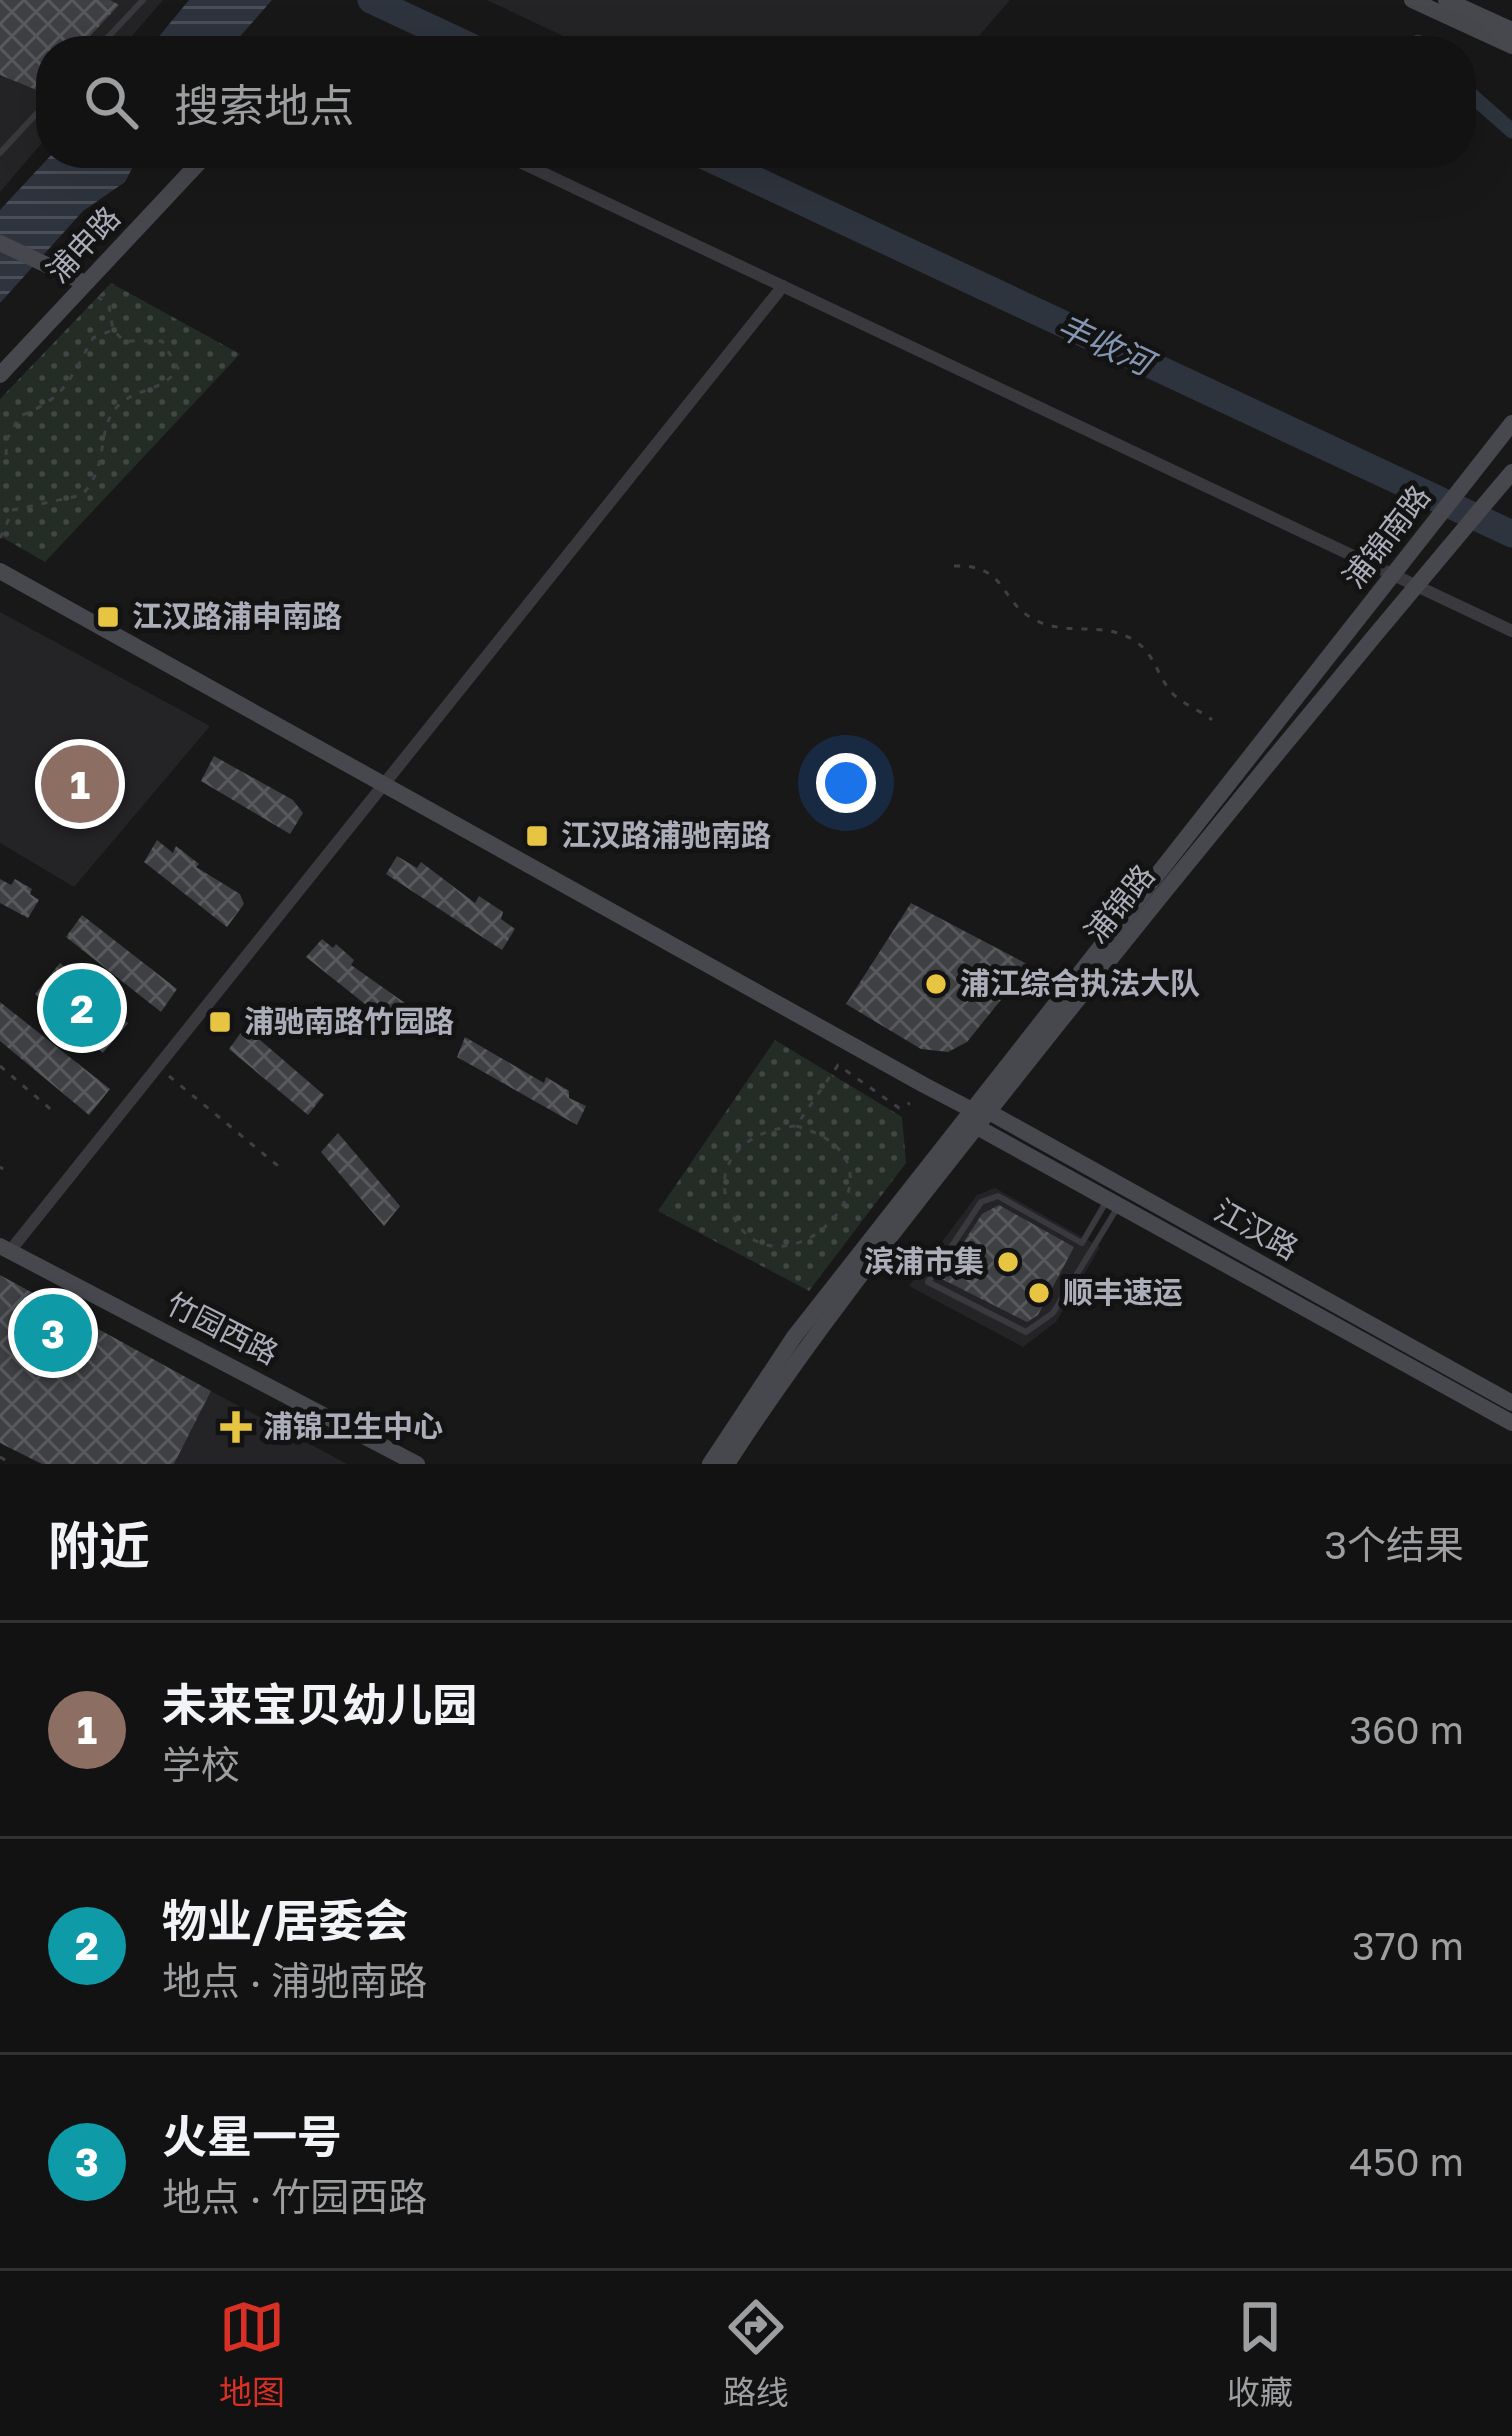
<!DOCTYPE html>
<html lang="zh">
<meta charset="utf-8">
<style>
:root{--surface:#121213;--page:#1b1b1c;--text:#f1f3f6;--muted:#9c9ea0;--line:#313233;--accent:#d93025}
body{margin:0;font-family:"Golos Text","Noto Sans SC",sans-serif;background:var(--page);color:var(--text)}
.you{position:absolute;left:846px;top:783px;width:42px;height:42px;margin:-30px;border:9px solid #fff;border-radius:50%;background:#1a73e8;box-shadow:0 0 0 18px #1a73e833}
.badge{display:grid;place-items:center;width:78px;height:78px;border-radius:50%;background:var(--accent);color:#fff;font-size:39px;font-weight:700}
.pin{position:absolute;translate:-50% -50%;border:6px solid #fff;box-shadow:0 3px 12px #0006}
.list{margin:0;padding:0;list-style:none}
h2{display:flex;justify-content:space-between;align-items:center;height:156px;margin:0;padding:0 48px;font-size:51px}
h2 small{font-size:39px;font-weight:400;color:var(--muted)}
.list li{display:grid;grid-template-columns:78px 1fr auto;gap:36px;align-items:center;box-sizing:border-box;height:216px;padding:0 48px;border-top:3px solid var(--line)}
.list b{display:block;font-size:45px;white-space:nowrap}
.list p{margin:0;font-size:39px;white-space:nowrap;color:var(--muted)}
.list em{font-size:39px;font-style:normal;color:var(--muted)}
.icon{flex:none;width:66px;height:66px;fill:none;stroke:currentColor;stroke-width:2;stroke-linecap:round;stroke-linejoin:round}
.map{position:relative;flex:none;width:1512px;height:1464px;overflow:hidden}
.search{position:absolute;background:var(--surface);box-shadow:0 12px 48px #0002;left:36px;right:36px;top:36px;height:132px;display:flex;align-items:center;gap:30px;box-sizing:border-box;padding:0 42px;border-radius:48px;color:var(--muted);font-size:45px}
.sheet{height:804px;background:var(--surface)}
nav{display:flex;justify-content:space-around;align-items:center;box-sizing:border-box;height:168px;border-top:3px solid var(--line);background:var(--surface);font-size:33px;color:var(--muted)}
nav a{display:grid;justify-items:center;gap:6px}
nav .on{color:var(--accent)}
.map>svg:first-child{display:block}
.built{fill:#242426}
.grass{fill:url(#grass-dots)}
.water{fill:url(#water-rules)}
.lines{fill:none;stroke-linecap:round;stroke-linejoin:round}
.canal{stroke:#2e343d;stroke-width:15}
.river{stroke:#2e343d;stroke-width:27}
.building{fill:url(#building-cross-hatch)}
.path{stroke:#3f4045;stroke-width:3;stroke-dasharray:6 9;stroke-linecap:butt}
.lane{stroke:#39393e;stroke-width:6}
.street{stroke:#39393e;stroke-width:12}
.secondary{stroke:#47484e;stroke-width:16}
.poi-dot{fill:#e7c542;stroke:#131314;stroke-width:4.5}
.labels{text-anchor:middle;stroke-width:10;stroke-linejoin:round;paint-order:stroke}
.street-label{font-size:30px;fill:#abadb8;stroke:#131314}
.poi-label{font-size:30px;font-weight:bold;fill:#abadb8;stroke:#131314;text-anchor:start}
.water-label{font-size:33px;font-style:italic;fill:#8496b1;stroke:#131314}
</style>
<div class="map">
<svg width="1512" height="1464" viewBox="0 0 1512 1464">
<defs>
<pattern id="grass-dots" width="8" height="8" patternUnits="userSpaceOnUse" patternTransform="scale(3)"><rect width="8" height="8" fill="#242c26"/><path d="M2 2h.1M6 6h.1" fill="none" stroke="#414843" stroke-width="1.8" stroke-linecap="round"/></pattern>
<pattern id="water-rules" width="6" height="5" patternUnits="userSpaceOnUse" patternTransform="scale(3)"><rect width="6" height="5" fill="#2e343d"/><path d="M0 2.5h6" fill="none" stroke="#4a4f57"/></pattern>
<pattern id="building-cross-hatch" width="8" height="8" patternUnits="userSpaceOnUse" patternTransform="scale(3)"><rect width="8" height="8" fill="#3f4043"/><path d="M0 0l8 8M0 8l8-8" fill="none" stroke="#58595c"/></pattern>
</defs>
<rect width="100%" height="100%" fill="#181819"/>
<!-- built -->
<g class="built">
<path d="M 0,0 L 163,0 L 119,51 L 51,51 L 51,132 L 0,192 Z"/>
<path d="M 487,0 L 1010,0 L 966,51 L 595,51 Z"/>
<path d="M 0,612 L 210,726 L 74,887 L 0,843 Z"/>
<path d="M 995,1188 L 1100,1247 L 1056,1322 L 1023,1347 L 909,1286 L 977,1195 Z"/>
<path d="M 211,1391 L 347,1464 L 174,1464 Z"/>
</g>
<!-- grass -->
<g class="grass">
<path d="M 111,283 L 240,354 L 45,562 L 0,536 L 0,399 Z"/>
<path d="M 775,1040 L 902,1117 L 906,1163 L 809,1291 L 658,1211 Z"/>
</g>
<!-- water -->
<g class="water">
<path d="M 189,0 L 272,0 L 227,51 L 147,51 Z"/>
<path d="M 53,153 L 140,153 L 125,182 L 83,211 L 0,303 L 0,210 Z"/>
</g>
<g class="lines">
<!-- canal -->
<g class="canal">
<path d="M 1418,42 L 1425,51"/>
<path d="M 1461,86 L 1512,131"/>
</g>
<!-- river -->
<g class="river">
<path d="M 371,0 L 480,51"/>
<path d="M 698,153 L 1512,534"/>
</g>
</g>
<!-- building -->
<g class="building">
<path d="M 0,0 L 110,0 L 119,5 L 76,51 L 51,51 L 51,78 L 39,91 L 0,75 Z"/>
<path d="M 214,756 L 293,800 L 303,813 L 290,834 L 201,781 Z"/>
<path d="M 157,840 L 173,853 L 176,846 L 199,864 L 196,867 L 240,894 L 244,904 L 227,927 L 144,862 Z"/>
<path d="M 397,856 L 417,868 L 421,862 L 475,903 L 479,896 L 503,912 L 501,919 L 515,929 L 502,950 L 386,874 Z"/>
<path d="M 0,879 L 11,885 L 15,879 L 32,889 L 30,894 L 39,900 L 28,918 L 0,903 Z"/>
<path d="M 911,903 L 1029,965 L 967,1042 L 948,1052 L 921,1049 L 846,1004 Z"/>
<path d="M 82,915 L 177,989 L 161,1012 L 66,937 Z"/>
<path d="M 322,939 L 333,948 L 336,944 L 354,960 L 351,965 L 405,1003 L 411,1014 L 400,1032 L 306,957 Z"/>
<path d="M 60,963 L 128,1023 L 103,1053 L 35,994 Z"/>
<path d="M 0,1002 L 110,1089 L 89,1115 L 0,1041 Z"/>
<path d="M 245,1027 L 324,1095 L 308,1115 L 229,1049 Z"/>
<path d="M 465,1037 L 544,1083 L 546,1077 L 569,1091 L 569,1098 L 586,1106 L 577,1125 L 457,1057 Z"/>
<path d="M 338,1133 L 400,1206 L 384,1226 L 321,1152 Z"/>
<path d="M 999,1205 L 1074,1247 L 1038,1315 L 1027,1322 L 940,1278 L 982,1214 Z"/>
<path d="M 0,1275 L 211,1391 L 174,1464 L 42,1464 L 0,1443 Z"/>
</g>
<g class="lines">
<!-- path -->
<g class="path">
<path d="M 6,455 L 7,439 L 20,416 C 67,397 69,380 93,338 L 113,330"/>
<path d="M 0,538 L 13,510 L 82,495 C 110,465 96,431 116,408 C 134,387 163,393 178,368 L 162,341 L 124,341 L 113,330 L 109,306 L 98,297"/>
<path d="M 954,566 C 1008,564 998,601 1035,620 C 1068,637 1104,620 1135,641 C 1156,655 1157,677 1173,694 C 1184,705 1200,710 1212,720"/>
<path d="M 0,1066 L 55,1113"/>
<path d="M 169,1076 L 283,1170"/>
<path d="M 796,1126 C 932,1163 775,1315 730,1210 C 709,1159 751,1129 796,1126 L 838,1065 L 899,1108 L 910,1103"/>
<path d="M 0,1167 L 3,1169"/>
<path d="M 0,1457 L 12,1464"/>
</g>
<!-- lane -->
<g class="lane">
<path d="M 95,51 L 143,0"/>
<path d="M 0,153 L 51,98"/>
<path d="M 1106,1202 L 1082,1243 L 998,1196 L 981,1202 L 928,1282 L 1026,1332 L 1053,1313 L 1116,1210"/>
</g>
<!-- street -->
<g class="street">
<path d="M 501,153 L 1512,631"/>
<path d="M 10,1251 L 783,286"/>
</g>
<!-- secondary -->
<g class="secondary">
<path d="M 1412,0 L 1512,46"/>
<path d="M 1446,0 L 1512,30"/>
<path d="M 0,243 L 85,283"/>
<path d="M 0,375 L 208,153"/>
<path d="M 0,571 L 924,1085 L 972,1110 L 989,1112 L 1512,1403"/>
<path d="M 974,1117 L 977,1127 L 1512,1423"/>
<path d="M 0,1246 L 417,1464"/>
<path d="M 710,1464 L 794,1337 L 1512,423"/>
<path d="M 727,1464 C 817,1324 924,1194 1027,1063 C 1186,863 1347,667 1512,472"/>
</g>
</g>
<!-- markers -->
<g class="poi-dot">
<rect x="96" y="605" width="24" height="24" rx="6"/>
<rect x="525" y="824" width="24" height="24" rx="6"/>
<circle cx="936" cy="984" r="12"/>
<rect x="208" y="1010" width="24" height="24" rx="6"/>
<circle cx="1008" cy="1262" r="12"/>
<circle cx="1039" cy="1293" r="12"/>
<path d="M230 1409h12v12h12v12h-12v12h-12v-12h-12v-12h12z"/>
</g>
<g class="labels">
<!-- street labels -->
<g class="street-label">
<text transform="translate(84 245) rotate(-47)" y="10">浦申路</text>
<text transform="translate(1387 537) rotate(-52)" y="10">浦锦南路</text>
<text transform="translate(1120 904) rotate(-51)" y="10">浦锦路</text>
<text transform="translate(1256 1230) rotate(29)" y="10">江汉路</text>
<text transform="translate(222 1329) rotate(27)" y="10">竹园西路</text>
</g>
<!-- poi labels -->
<g class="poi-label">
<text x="132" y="627">江汉路浦申南路</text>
<text x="561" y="846">江汉路浦驰南路</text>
<text x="960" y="994">浦江综合执法大队</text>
<text x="244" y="1032">浦驰南路竹园路</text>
<text x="984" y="1272" text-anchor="end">滨浦市集</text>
<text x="1063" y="1303">顺丰速运</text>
<text x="263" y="1437">浦锦卫生中心</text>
</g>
<!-- water labels -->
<g class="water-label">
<text transform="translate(1105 344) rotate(25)" y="12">丰收河</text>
</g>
</g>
</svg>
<div class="you"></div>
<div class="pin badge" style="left:80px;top:784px;background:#8d6e63">1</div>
<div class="pin badge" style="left:82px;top:1008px;background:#0f9aa8">2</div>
<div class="pin badge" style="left:53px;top:1333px;background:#0f9aa8">3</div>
<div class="search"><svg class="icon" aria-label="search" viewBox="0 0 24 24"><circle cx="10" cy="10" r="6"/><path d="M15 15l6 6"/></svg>搜索地点</div>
</div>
<section class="sheet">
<h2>附近<small>3个结果</small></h2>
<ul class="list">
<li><span class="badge" style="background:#8d6e63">1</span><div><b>未来宝贝幼儿园</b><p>学校</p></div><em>360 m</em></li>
<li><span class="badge" style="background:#0f9aa8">2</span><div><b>物业/居委会</b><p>地点 · 浦驰南路</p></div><em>370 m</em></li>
<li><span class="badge" style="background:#0f9aa8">3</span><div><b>火星一号</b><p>地点 · 竹园西路</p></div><em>450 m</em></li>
</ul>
</section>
<nav>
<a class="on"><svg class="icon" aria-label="map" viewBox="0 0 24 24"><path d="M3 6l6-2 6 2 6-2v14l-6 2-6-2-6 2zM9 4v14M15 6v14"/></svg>地图</a>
<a><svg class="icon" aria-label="directions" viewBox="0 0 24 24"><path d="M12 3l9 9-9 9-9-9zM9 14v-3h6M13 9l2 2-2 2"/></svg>路线</a>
<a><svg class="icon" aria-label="saved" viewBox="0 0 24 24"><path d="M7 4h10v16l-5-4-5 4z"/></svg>收藏</a>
</nav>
